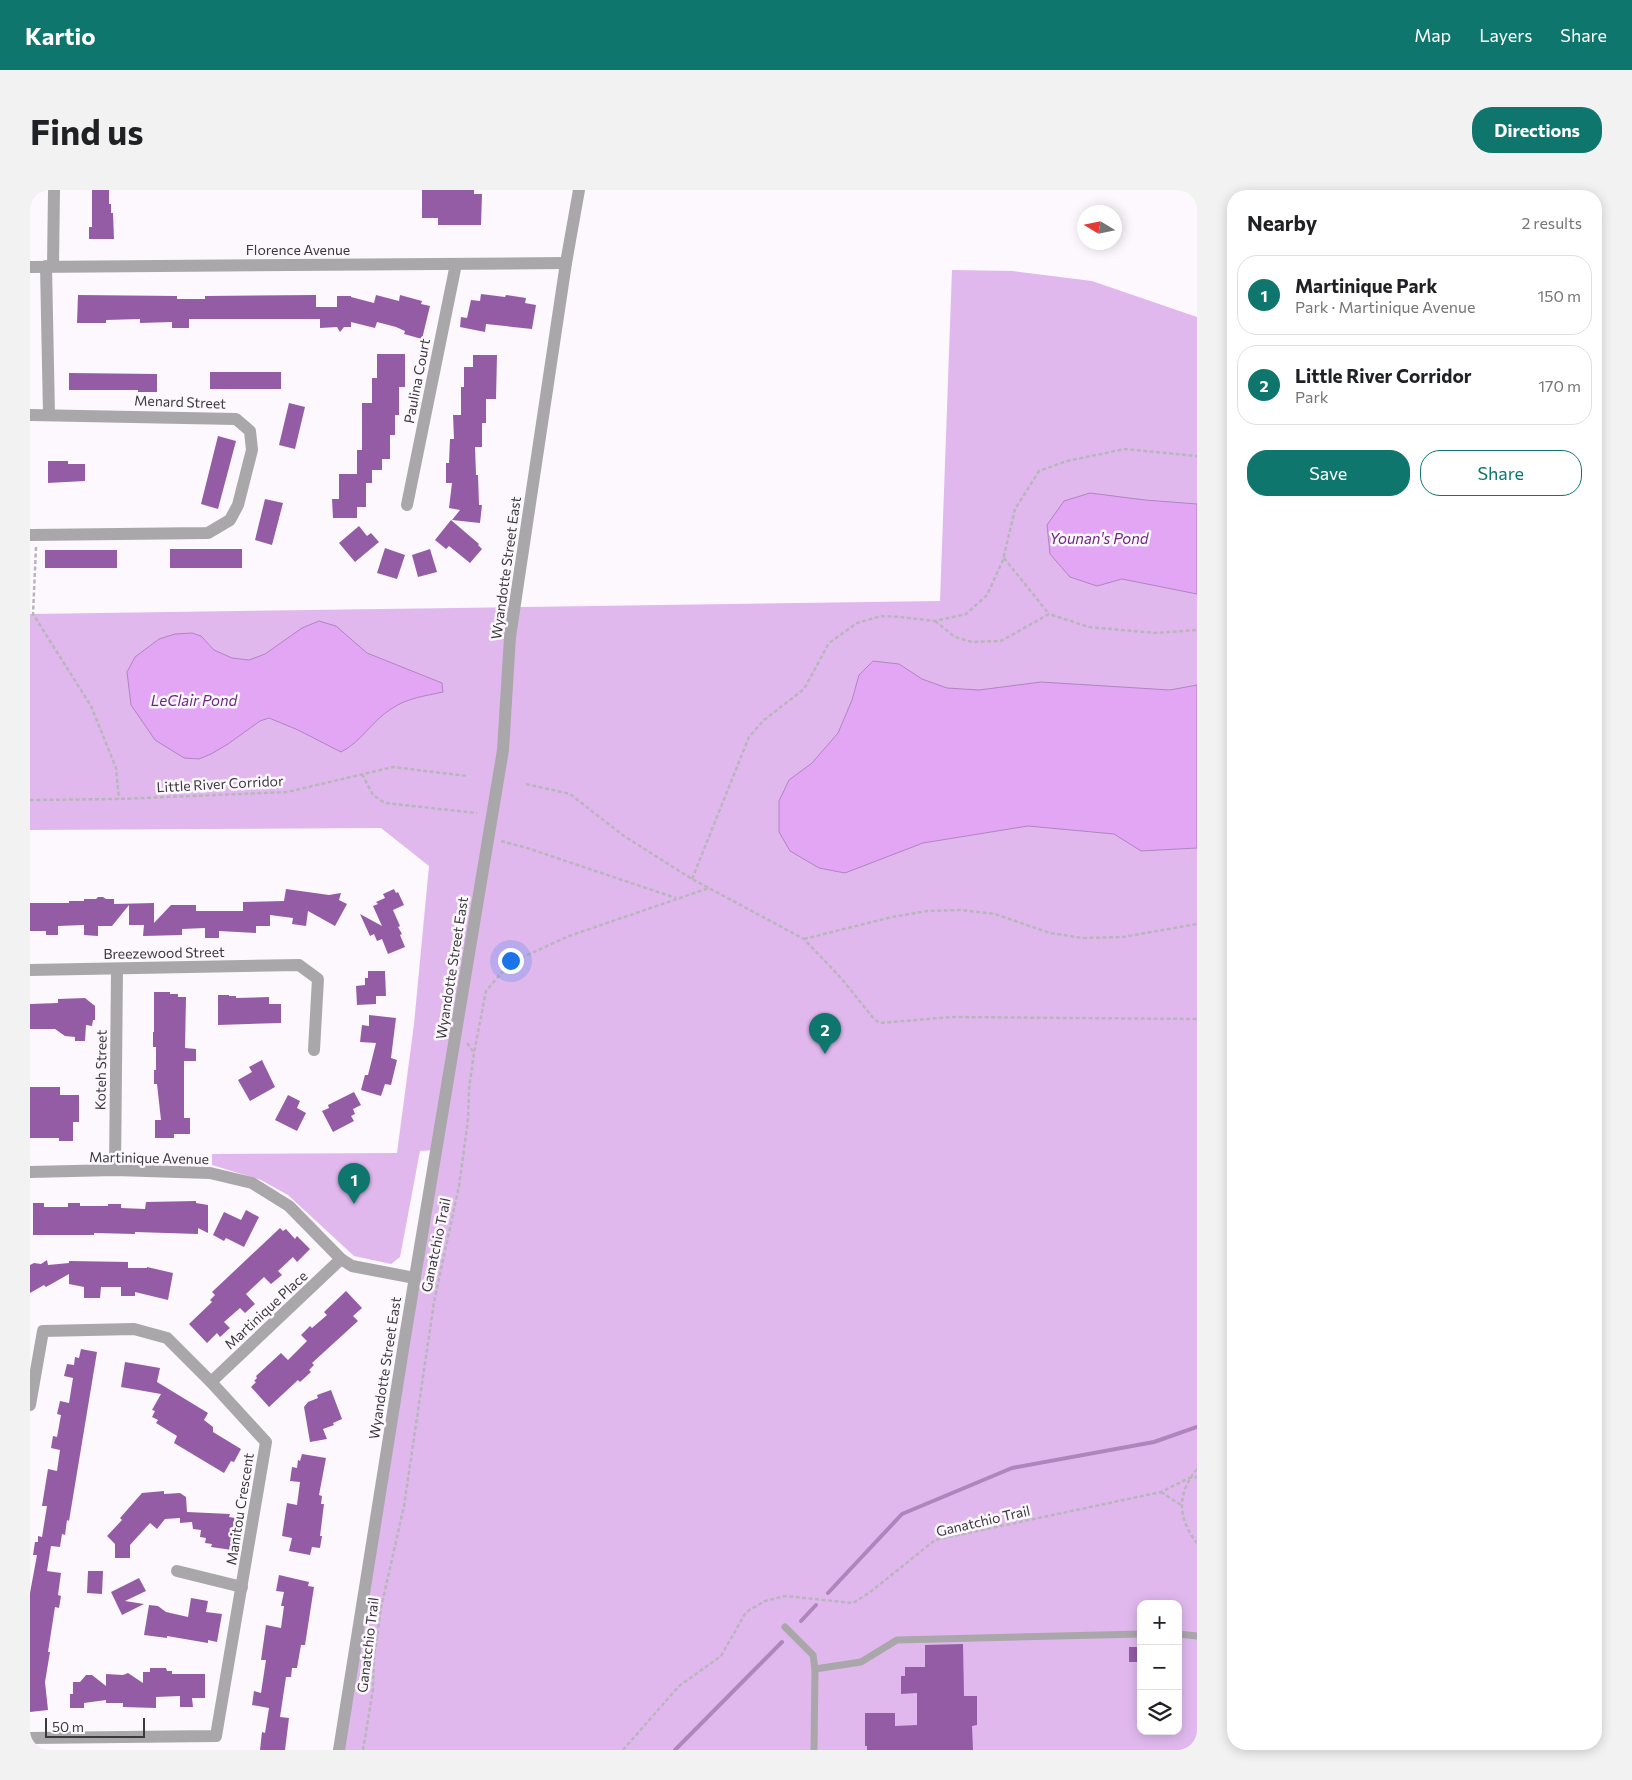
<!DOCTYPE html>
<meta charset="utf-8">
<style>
:root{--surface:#fff;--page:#f2f2f2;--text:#202124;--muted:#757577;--line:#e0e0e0;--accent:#0f766e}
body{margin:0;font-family:Commissioner,sans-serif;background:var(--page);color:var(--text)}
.controls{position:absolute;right:15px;bottom:15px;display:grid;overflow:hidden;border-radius:10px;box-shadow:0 2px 12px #0003}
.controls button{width:45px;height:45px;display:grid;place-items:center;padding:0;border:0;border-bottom:1px solid var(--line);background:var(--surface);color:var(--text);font:25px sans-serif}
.compass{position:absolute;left:1047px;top:15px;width:45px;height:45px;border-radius:50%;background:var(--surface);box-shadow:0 2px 12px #0003;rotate:280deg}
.scale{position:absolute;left:15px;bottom:12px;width:100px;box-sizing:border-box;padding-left:5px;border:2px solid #3b393c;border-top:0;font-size:14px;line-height:18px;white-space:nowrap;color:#3b393c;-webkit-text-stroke:4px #fcf8fe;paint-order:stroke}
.you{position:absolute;left:480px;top:770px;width:18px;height:18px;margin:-12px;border:4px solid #fff;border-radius:50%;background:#1a73e8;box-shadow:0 0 0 8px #1a73e833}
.badge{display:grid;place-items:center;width:32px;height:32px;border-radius:50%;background:var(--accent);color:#fff;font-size:16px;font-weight:700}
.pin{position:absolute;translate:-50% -41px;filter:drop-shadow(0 1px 2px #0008)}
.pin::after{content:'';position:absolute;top:26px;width:18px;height:15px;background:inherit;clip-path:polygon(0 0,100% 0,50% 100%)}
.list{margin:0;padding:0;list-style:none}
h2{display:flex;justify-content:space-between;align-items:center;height:65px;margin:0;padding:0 20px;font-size:21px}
h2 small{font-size:16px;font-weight:400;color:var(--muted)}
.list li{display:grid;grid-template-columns:32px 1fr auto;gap:15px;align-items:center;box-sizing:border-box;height:80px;margin:0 10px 10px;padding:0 10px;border:1px solid var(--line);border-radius:20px}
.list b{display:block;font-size:19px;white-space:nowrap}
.list p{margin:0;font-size:16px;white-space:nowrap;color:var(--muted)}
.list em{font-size:16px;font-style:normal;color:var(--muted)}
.actions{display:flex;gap:10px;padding:15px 20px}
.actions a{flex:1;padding:11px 0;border:1px solid var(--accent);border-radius:20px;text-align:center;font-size:18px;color:var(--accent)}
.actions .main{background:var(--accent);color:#fff}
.icon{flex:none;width:28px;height:28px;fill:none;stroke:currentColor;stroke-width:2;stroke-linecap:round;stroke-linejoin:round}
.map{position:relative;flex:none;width:1167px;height:1560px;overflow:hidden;border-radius:20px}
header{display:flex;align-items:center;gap:30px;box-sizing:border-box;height:70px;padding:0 25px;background:var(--accent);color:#fff}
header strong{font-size:24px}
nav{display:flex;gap:28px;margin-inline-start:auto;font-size:18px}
.intro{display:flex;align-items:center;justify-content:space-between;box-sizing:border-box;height:120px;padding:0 30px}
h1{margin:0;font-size:35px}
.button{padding:12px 22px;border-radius:20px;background:var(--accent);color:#fff;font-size:18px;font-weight:700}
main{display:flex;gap:30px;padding:0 30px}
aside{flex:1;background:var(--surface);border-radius:20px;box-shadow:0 2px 12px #0003}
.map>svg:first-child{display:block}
.green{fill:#e0b8ee;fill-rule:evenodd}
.water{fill:#e2a6f5;stroke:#b085be}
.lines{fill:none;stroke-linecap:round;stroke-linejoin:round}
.stream{stroke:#b085be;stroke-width:4}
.building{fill:#945ca5}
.path{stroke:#b9b6bb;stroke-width:2.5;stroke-dasharray:4 2.5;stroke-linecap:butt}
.service{stroke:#aaa7ab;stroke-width:7}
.minor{stroke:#aaa7ab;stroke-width:12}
.tertiary{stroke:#aaa7ab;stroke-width:12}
.labels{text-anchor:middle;stroke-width:5;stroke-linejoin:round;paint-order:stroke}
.street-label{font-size:14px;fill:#3b393c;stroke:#fcf8fe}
.water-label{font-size:15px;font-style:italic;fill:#6d2682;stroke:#fcf8fe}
</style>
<header>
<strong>Kartio</strong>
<nav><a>Map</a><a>Layers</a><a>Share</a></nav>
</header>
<div class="intro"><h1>Find us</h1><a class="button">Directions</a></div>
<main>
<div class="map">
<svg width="1167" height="1560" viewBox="0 0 1167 1560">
<rect width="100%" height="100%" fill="#fcf8fe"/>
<!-- green -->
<path class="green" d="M 922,80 L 983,81 L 1062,91 L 1167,127 L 1167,1560 L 309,1560 L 406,960 L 390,961 L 370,1067 L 361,1074 L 324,1066 L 258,1005 L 231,990 L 182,975 L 182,964 L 367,963 L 384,834 L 399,676 L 351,638 L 0,640 L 0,424 L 910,411 ZM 1111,1414 L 1148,1414 L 1148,1541 L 1111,1541 Z"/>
<!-- water -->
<g class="water">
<path d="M 1060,303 L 1115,310 L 1167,314 L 1167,404 L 1092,389 L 1067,396 L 1040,387 L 1020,364 L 1017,335 L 1034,311 Z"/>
<path d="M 289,431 L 306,436 L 337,463 L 412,493 L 413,502 C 395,506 377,508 361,519 C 342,531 331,552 311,562 L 268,540 L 239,528 L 230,531 L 198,554 L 181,564 L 169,569 L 154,568 L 125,550 L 101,515 L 97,482 L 105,467 L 129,449 L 145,444 L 162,443 L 171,446 L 184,460 L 202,468 L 219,470 L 235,464 L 272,438 Z"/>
<path d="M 843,471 L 869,474 L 892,489 L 917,498 L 949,500 L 1011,492 L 1140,500 L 1167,495 L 1167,658 L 1111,661 L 1084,644 L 998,636 L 893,653 L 815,683 L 789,678 L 760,661 L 749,642 L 749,611 L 759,590 L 782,573 L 808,543 L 822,510 L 829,485 Z"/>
</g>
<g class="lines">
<!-- stream -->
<g class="stream">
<path d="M 798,1403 L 872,1324 L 982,1278 L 1124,1252 L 1167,1237"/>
<path d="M 771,1431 L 786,1415"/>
<path d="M 645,1560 L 752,1452"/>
</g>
</g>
<!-- building -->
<g class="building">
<path d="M 62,0 L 79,0 L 79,14 L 81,14 L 81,23 L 83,23 L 84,49 L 59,49 L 59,37 L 62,37 Z"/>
<path d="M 392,0 L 444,0 L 444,4 L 452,4 L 451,35 L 408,35 L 408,28 L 392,28 Z"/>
<path d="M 451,104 L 475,107 L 476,105 L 496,108 L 495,113 L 506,115 L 502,139 L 456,134 L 455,142 L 430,137 L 431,127 L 437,128 L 441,110 L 450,111 Z"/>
<path d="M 48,105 L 147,106 L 147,109 L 175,109 L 175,106 L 286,105 L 286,117 L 307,117 L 307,106 L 321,106 L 321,107 L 344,113 L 346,105 L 369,111 L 370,105 L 392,111 L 391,114 L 400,116 L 392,149 L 374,144 L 375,141 L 366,137 L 347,132 L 345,138 L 321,132 L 321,137 L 314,137 L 310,142 L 307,137 L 290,138 L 290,129 L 159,129 L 159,138 L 142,138 L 142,132 L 110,133 L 110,129 L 76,130 L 76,133 L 47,133 Z"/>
<path d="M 347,164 L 375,164 L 375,197 L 369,197 L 369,225 L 365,225 L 365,245 L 360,245 L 360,269 L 352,269 L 352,280 L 342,280 L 342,293 L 336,293 L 336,317 L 327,317 L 327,328 L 303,328 L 302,309 L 309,309 L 309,284 L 327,284 L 327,260 L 332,260 L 332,213 L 342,213 L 342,188 L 347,188 Z"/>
<path d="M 443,165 L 467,165 L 466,209 L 456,209 L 456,233 L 452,233 L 452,257 L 445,257 L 446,285 L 448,285 L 449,315 L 452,315 L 450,333 L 422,330 L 430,320 L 419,318 L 422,293 L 416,293 L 416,273 L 419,273 L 420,249 L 424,249 L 423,225 L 431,225 L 431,197 L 434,197 L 434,177 L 443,177 Z"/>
<rect x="180" y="182" width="71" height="17"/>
<path d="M 39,183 L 127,184 L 127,202 L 108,202 L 108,200 L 39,200 Z"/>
<path d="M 259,213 L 275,217 L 265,259 L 249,255 Z"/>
<path d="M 188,246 L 206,251 L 188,319 L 171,314 Z"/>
<path d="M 18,271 L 38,271 L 38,274 L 55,274 L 55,291 L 18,293 Z"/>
<path d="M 235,309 L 253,313 L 242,355 L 225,350 Z"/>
<path d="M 421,330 L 449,354 L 448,355 L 452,359 L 440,373 L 419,356 L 416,359 L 405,350 Z"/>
<path d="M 329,336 L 337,346 L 341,343 L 349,352 L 325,372 L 309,353 Z"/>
<path d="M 355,358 L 375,365 L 367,389 L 347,383 Z"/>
<rect x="140" y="359" width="72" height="19"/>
<path d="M 400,359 L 407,382 L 388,387 L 382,365 Z"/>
<rect x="15" y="360" width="72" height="18"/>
<path d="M 256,699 L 299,705 L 311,703 L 309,710 L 317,714 L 305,736 L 278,721 L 276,736 L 262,734 L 263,728 L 240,725 L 240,736 L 226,736 L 226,743 L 189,741 L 189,748 L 175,748 L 175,738 L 152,739 L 152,745 L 113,746 L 114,735 L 99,735 L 99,715 L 82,736 L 68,736 L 68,746 L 54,745 L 54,735 L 28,736 L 28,745 L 16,745 L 16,741 L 0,741 L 0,713 L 39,713 L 39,711 L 54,711 L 54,709 L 66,709 L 68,707 L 73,707 L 76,709 L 84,709 L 84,714 L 124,713 L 124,733 L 141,715 L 166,715 L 166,721 L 213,721 L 213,712 L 254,711 Z"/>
<path d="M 364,699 L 366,703 L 368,702 L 374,715 L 363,720 L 370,736 L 368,737 L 372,744 L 370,745 L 375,757 L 358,764 L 352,749 L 347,751 L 344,744 L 340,746 L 330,724 L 352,736 L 343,716 L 348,714 L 346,712 L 355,708 L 353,704 Z"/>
<path d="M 338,781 L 355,781 L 356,806 L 346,806 L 346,814 L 327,815 L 326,796 L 335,795 L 335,788 L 338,788 Z"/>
<path d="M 124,802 L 140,802 L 140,804 L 148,804 L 148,807 L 156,807 L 155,858 L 166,859 L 166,871 L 154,871 L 154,928 L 160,928 L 160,944 L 144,944 L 144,948 L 125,948 L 125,930 L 131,930 L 127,894 L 124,894 L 124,880 L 126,880 L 126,857 L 123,857 L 123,842 L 124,842 Z"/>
<path d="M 188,805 L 199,805 L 199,806 L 206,806 L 206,808 L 239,807 L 239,814 L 251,814 L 251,833 L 188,835 Z"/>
<path d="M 55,808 L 65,816 L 65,830 L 63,830 L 62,836 L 56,835 L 55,851 L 45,851 L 45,847 L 35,846 L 25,839 L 0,839 L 0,814 L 28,813 L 28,809 Z"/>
<path d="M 339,825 L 366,828 L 361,868 L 367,870 L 361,895 L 355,894 L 351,906 L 331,900 L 335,885 L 338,885 L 346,853 L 330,852 L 332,835 L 339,836 Z"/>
<path d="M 232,870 L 245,897 L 220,911 L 208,890 L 222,882 L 219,877 Z"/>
<path d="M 0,897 L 30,897 L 30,905 L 49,905 L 49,932 L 43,932 L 43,951 L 29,951 L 29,948 L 0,948 Z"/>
<path d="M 324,902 L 331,915 L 323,919 L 325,924 L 321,926 L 324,931 L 303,942 L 292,921 L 299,918 L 298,915 Z"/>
<path d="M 258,905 L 270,911 L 267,918 L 276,923 L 267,941 L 245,930 Z"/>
<path d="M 166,1011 L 166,1013 L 178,1015 L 178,1043 L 168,1038 L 168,1044 L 105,1042 L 105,1044 L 64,1043 L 64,1045 L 3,1045 L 3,1013 L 14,1013 L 14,1017 L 38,1017 L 38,1013 L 50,1013 L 50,1016 L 78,1016 L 78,1014 L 91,1014 L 91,1018 L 115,1019 L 116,1012 Z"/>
<path d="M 216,1020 L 229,1027 L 214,1057 L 196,1048 L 194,1051 L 183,1045 L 194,1022 L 211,1030 Z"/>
<path d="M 250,1038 L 253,1041 L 256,1039 L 265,1049 L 267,1046 L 280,1059 L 267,1072 L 263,1067 L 248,1081 L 252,1085 L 241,1094 L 234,1087 L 216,1104 L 225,1114 L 215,1123 L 210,1118 L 194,1132 L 200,1138 L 190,1147 L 187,1143 L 177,1153 L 159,1134 L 182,1112 L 180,1110 L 185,1105 L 182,1102 Z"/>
<path d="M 17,1070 L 18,1075 L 39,1073 L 39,1071 L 98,1072 L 98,1078 L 117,1078 L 117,1077 L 143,1083 L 138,1110 L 105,1102 L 105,1106 L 91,1106 L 91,1097 L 71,1097 L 70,1108 L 54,1108 L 54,1097 L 39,1094 L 39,1084 L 16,1097 L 14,1095 L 0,1103 L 0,1075 L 4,1073 L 11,1074 Z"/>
<path d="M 316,1101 L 332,1118 L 323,1126 L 328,1131 L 282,1173 L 284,1175 L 279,1180 L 281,1182 L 270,1192 L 268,1190 L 239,1217 L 221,1197 L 226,1192 L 224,1191 L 227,1188 L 226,1186 L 251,1163 L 258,1170 L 277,1151 L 271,1145 L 280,1136 L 282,1138 L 297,1125 L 294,1122 Z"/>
<path d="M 51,1159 L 67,1162 L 39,1331 L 37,1330 L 35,1345 L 32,1344 L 30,1357 L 21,1356 L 17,1381 L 31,1383 L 28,1405 L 31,1406 L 29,1418 L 25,1417 L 18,1462 L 20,1462 L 15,1492 L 18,1520 L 0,1522 L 0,1403 L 7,1365 L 3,1365 L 5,1352 L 8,1352 L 8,1346 L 12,1347 L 17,1316 L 12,1316 L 18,1279 L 27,1281 L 30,1260 L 21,1258 L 23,1246 L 27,1247 L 31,1225 L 27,1224 L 30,1211 L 39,1213 L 43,1188 L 34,1186 L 37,1174 L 44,1175 L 45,1167 L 49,1168 Z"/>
<path d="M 95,1172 L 130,1178 L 127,1192 L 178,1223 L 174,1230 L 183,1237 L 183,1242 L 211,1259 L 204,1272 L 201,1271 L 194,1283 L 144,1253 L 147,1246 L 126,1233 L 128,1230 L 122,1227 L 125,1221 L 122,1220 L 131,1204 L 91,1197 Z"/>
<path d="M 301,1200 L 312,1229 L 303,1233 L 304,1235 L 293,1239 L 297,1249 L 280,1252 L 274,1217 L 278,1212 L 288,1208 L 287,1205 Z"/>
<path d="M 272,1264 L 296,1268 L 289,1305 L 292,1306 L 291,1314 L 294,1314 L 290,1346 L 292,1346 L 290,1358 L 282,1357 L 280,1365 L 259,1361 L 262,1348 L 252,1346 L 257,1313 L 267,1315 L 270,1292 L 260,1291 L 262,1277 L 267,1278 L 268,1270 L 270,1271 Z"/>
<path d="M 134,1301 L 134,1304 L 150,1303 L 156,1307 L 157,1322 L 200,1324 L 199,1327 L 206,1328 L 202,1360 L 181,1357 L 182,1354 L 175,1353 L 176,1348 L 170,1347 L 171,1340 L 163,1339 L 162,1332 L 150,1333 L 150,1328 L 135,1329 L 127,1339 L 120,1333 L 100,1355 L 100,1368 L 85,1368 L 85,1354 L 77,1346 L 92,1330 L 90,1328 L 112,1303 Z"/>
<path d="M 58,1381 L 73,1381 L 72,1404 L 57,1403 Z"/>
<path d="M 249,1385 L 279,1392 L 278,1396 L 284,1397 L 275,1455 L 271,1455 L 267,1478 L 262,1478 L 261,1487 L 256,1487 L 250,1527 L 259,1528 L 255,1560 L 230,1560 L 232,1542 L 235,1543 L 239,1518 L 222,1515 L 224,1501 L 231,1503 L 236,1470 L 231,1470 L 236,1435 L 251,1438 L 254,1416 L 251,1416 L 254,1402 L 246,1401 Z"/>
<path d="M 109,1388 L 116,1401 L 95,1411 L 114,1414 L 92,1425 L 81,1402 Z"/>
<path d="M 161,1408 L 178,1411 L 176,1422 L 192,1424 L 187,1452 L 178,1450 L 178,1453 L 137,1446 L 137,1448 L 114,1445 L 119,1415 L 128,1416 L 136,1422 L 158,1427 Z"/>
<path d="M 933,1454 L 934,1506 L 947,1506 L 947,1535 L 942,1536 L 943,1560 L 837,1560 L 837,1556 L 835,1556 L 835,1523 L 865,1523 L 865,1536 L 887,1535 L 887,1503 L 871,1504 L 871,1486 L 875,1486 L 875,1477 L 895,1477 L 895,1455 Z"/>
<rect x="1099" y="1457" width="12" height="15"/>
<path d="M 120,1478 L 136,1478 L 137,1481 L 142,1481 L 142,1484 L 175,1484 L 175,1508 L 162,1508 L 163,1517 L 150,1517 L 150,1506 L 126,1507 L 126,1518 L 93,1517 L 93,1513 L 76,1513 L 76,1510 L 54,1513 L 54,1518 L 40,1518 L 40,1504 L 43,1504 L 43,1492 L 50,1492 L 56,1485 L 62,1485 L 76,1496 L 76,1484 L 93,1485 L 98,1483 L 113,1493 L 113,1482 L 120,1482 Z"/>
</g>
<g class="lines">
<!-- path -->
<g class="path">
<path d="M 6,357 L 3,424 L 61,516 L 86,578 L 89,609"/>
<path d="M 974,368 L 1019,424"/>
<path d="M 905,431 L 925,447 L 942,452 L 971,451 L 1019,424 L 1059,437 L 1125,443 L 1167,440"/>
<path d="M 332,584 L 343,605 L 355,613 L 447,623"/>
<path d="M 496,594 L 540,604 L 594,646 L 662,689 L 774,749 L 811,788 L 844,829 L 850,833 L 922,827 L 1167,829"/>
<path d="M 0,610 L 89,609 L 257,602 L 363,577 L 437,586"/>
<path d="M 471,651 L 497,658 L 646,708"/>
<path d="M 662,689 L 719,547 L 734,530 L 774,499 L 799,453 L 827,433 L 851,426 L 871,427 L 905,431 L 936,424 L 957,405 L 973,370 L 985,319 L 1009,281 L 1037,271 L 1095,259 L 1167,266"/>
<path d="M 774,749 L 862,727 L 897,721 L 931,720 L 965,724 L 1020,743 L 1053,748 L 1093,747 L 1167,734"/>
<path d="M 437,853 L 444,863"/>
<path d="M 1167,1279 C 1147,1303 1147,1328 1167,1353"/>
<path d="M 1131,1302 L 1151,1315"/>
<path d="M 333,1560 L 343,1499 L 344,1468 L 351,1418 L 374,1316 L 404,1112 L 429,996 L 438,930 L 439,899 L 444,863 L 456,801 L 480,773 L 539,746 L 679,698"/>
<path d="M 593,1560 L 649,1496 L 691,1466 L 716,1422 L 735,1411 L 755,1406 L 823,1413 L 839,1403 L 905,1350 L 1131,1302 L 1159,1288 L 1167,1287"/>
</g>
<!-- service -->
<g class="service">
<path d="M 755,1437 L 783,1465 L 785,1479 L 784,1560"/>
<path d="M 1148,1444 L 1167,1446"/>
<path d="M 785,1479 L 831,1472 L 867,1450 L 1111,1444"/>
</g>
<!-- minor -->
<g class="minor">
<path d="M 16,76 L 19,225"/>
<path d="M 23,76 L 24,0"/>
<path d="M 0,225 L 206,229 L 220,241 L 222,260 L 208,315 L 200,330 L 178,343 L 0,345"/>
<path d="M 377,315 L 426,74"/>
<path d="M 0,780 L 269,775 L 288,789 L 284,860"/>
<path d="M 85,980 L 87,780"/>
<path d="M 0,982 L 85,980 L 180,983 L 222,993 L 259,1016 L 311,1069 L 322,1076 L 385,1088"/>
<path d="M 181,1192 L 311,1069"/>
<path d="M 0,1215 L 13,1141 L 104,1139 L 137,1148 L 181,1192 L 236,1252 L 186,1546 L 0,1548"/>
<path d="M 147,1381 L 212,1397"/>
</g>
<!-- tertiary -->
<g class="tertiary">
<path d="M 0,77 L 536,73"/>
<path d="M 309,1560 L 375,1147 L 473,560 L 480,447 L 536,73 L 549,0"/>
</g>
</g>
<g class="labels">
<!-- street labels -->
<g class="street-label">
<text x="268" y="65">Florence Avenue</text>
<text transform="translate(387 191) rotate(-79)" y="5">Paulina Court</text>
<text transform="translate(150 212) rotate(2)" y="5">Menard Street</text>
<text transform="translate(476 378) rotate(-82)" y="5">Wyandotte Street East</text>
<text transform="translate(190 594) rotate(-3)" y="5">Little River Corridor</text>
<text transform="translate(134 763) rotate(-1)" y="5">Breezewood Street</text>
<text transform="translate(422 778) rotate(-81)" y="5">Wyandotte Street East</text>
<text transform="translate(71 880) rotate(-89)" y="5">Koteh Street</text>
<text transform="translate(119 968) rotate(1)" y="5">Martinique Avenue</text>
<text transform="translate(406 1055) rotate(-78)" y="5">Ganatchio Trail</text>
<text transform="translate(236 1120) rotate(-43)" y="5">Martinique Place</text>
<text transform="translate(355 1178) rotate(-81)" y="5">Wyandotte Street East</text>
<text transform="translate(210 1319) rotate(-81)" y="5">Manitou Crescent</text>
<text transform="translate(953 1331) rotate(-13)" y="5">Ganatchio Trail</text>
<text transform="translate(338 1455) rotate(-83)" y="5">Ganatchio Trail</text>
</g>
<!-- water labels -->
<g class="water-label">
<text x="1069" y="354">Younan's Pond</text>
<text x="164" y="516">LeClair Pond</text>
</g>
</g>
</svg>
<div class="controls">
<button>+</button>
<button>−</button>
<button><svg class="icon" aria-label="layers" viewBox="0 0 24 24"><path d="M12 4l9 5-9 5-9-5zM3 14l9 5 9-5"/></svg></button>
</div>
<svg class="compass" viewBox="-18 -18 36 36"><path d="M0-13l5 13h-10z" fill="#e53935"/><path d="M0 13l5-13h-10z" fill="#757577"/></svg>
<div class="scale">50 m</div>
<div class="you"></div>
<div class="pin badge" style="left:324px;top:1014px">1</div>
<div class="pin badge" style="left:795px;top:864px">2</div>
</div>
<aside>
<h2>Nearby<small>2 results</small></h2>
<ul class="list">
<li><span class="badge">1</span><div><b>Martinique Park</b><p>Park · Martinique Avenue</p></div><em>150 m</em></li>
<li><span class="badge">2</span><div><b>Little River Corridor</b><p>Park</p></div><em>170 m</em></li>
</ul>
<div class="actions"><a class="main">Save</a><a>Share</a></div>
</aside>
</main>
